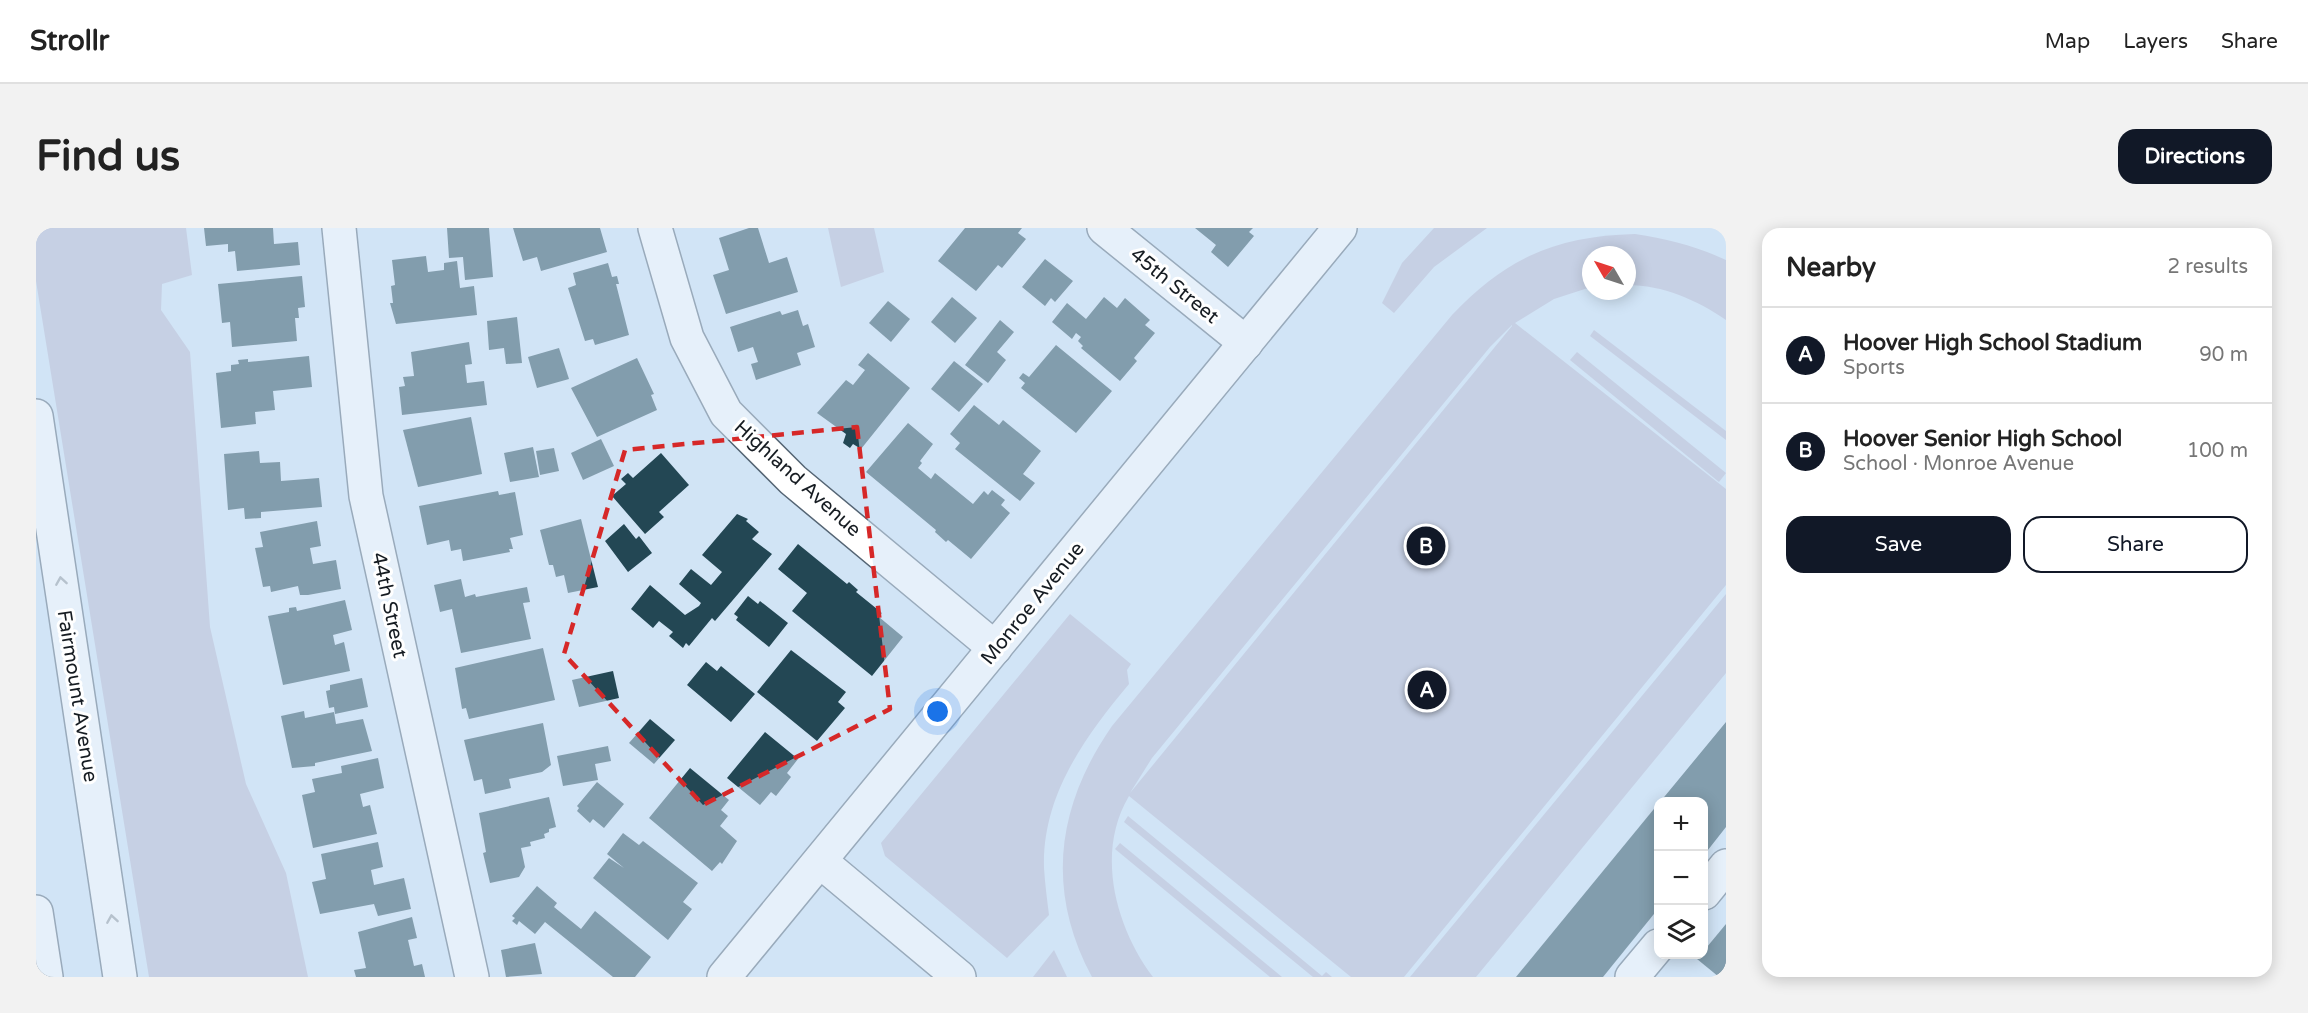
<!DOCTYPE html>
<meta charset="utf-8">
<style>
:root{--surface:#fff;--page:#f2f2f2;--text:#222;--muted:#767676;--line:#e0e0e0;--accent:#111827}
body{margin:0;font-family:"Varela Round",sans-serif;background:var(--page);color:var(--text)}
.controls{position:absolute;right:18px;bottom:18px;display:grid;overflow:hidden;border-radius:12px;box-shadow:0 3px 15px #0003}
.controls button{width:54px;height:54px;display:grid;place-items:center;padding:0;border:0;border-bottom:2px solid var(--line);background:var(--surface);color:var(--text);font:30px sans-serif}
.compass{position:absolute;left:1546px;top:18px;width:54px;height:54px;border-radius:50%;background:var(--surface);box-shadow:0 3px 15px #0003;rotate:309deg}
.you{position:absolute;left:902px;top:484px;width:21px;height:21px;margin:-15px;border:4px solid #fff;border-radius:50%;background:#1a73e8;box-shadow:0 0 0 9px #1a73e833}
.badge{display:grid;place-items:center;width:39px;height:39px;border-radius:50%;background:var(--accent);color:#fff;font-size:20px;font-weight:700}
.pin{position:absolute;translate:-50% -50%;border:3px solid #fff;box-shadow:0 2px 6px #0006}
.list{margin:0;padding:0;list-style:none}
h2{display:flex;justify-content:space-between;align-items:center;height:78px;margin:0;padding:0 24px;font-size:26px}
h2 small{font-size:20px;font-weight:400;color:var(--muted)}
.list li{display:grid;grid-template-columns:39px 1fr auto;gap:18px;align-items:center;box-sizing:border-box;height:96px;padding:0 24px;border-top:2px solid var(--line)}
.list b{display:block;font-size:22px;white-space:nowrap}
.list p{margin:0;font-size:20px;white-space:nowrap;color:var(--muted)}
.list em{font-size:20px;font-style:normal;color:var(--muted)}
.actions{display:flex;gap:12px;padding:18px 24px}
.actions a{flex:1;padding:14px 0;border:2px solid var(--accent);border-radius:18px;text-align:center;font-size:21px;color:var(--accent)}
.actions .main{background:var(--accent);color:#fff}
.icon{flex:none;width:33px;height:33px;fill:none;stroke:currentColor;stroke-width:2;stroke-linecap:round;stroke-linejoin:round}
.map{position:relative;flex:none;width:1690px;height:749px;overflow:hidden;border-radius:18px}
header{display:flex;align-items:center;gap:36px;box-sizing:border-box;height:84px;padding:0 30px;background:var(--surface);border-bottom:2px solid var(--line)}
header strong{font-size:28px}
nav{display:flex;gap:33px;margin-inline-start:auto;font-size:21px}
.intro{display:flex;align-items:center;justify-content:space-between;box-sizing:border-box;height:144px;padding:0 36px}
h1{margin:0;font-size:42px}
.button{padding:15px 27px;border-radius:18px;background:var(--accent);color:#fff;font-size:21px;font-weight:700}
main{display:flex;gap:36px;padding:0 36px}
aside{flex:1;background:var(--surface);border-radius:18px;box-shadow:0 3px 15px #0003}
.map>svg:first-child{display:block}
.green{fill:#b8b8cf;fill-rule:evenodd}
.building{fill:#234754}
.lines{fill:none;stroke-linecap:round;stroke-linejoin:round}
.minor-casing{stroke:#556574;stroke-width:36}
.major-casing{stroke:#556574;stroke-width:36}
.minor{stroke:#fff;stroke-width:33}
.major{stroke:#fff;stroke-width:33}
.oneway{stroke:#96999c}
.marked{fill:none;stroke:#d62828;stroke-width:4.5;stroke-dasharray:12 8;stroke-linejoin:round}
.labels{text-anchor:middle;stroke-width:6;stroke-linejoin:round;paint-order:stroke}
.street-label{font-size:20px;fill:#161c22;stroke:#fff}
</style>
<header>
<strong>Strollr</strong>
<nav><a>Map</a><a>Layers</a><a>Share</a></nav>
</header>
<div class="intro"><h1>Find us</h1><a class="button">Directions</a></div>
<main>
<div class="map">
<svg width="1690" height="749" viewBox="0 0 1690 749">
<rect width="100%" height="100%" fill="#d1e4f5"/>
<!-- green -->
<g class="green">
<path d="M 0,0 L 150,0 L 156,47 L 126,56 L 125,82 L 154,124 L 174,399 L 210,556 L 250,645 L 272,749 L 113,749 L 0,53 Z"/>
<path d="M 792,0 L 838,0 L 848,44 L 805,59 Z"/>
<path d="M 1398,0 L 1451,0 L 1398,39 L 1358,85 L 1346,75 L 1366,35 Z"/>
<path d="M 1599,6 C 1632,11 1660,18 1690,32 L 1690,92 C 1661,72 1627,57 1591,57 L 1591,27 L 1555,27 L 1555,59 L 1518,71 L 1479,95 L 1690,261 L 1690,357 L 1368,749 L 1315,749 L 1093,568 C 1059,625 1080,700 1117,749 L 1056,749 C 1009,662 1021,577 1076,498 L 1416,87 C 1470,30 1520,8 1599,6 ZM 1476,97 L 1476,98 L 1094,565 L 1116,530 L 1454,119 Z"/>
<path d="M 1558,102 L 1690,203 L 1690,212 L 1554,108 Z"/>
<path d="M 1541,124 L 1690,245 L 1683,254 L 1534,132 Z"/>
<path d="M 1690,366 L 1690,445 L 1440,749 L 1374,749 Z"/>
<path d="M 1034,386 L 1095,436 L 1091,442 L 1093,456 C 1049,509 1006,567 1008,640 C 1009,656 1011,671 1013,687 L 971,730 L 849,628 L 845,615 Z"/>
<path d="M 1092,588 L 1286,748 L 1290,744 L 1296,749 L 1277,749 L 1088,594 Z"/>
<path d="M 1084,615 L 1246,749 L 1234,749 L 1079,621 Z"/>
<path d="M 1018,722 L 1031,749 L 997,749 Z"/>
</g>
<!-- building -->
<g class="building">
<path d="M 168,0 L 237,0 L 238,16 L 262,14 L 264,37 L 201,43 L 199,23 L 192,24 L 192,16 L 170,18 Z"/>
<path d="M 411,0 L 453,0 L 457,49 L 429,52 L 427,29 L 413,30 Z"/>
<path d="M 477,0 L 564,0 L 571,24 L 505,43 L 501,29 L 487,33 Z"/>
<path d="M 713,0 L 722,0 L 733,35 L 751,29 L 762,64 L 690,86 L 677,47 L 693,42 L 683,10 Z"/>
<path d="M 929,0 L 986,0 L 982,5 L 990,11 L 966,40 L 962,37 L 940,63 L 902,33 Z"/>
<path d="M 1159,0 L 1217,0 L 1213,4 L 1218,8 L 1192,39 L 1175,24 L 1180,17 Z"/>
<path d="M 390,28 L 392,44 L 408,42 L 408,35 L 421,33 L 424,60 L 438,58 L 441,87 L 360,96 L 354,75 L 357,75 L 355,58 L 359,57 L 356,32 Z"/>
<path d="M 1009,31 L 1037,53 L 1019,74 L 1015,70 L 1009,78 L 986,59 Z"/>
<path d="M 572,35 L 576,49 L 581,48 L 583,56 L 580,56 L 593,107 L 559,117 L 557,111 L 549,113 L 532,60 L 540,57 L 537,45 Z"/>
<path d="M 266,48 L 269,79 L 262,80 L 263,90 L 259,90 L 261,113 L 196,119 L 194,94 L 186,95 L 182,56 Z"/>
<path d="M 916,69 L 941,90 L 919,115 L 895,94 Z"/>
<path d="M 1068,69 L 1081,80 L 1089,70 L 1114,92 L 1109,97 L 1119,105 L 1098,130 L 1101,133 L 1084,153 L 1045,120 L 1047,118 L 1042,113 L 1045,109 L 1040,105 L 1036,111 L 1016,94 L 1031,75 L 1050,91 Z"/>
<path d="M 852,73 L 874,91 L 855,114 L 833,95 Z"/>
<path d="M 762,82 L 767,98 L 772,96 L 779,119 L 761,125 L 765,137 L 720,152 L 715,136 L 722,134 L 717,119 L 702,124 L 694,99 L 744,83 L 746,87 Z"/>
<path d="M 481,89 L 486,135 L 470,136 L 468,120 L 453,122 L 451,93 Z"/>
<path d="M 964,92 L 978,104 L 961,124 L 970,132 L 952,155 L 929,137 Z"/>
<path d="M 433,114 L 436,136 L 429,137 L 431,155 L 448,153 L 451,177 L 366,187 L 363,159 L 369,158 L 367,149 L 378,148 L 375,124 Z"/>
<path d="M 1020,117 L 1076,163 L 1040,205 L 985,160 L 989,155 L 983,150 L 987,145 L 993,149 Z"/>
<path d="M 523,120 L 533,151 L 501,160 L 492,129 Z"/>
<path d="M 832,125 L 874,160 L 825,221 L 817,216 L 814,220 L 807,215 L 810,206 L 781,185 L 810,152 L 817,157 L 829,142 L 822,137 Z"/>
<path d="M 273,128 L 276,159 L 237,163 L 239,182 L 219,184 L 220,196 L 185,200 L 180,145 L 195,143 L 195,137 L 203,136 L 202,132 L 212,131 L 212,134 Z"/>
<path d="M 601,130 L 618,166 L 615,167 L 621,182 L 561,209 L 535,160 Z"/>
<path d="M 918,133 L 947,156 L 923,184 L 895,161 Z"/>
<path d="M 938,177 L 963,197 L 967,192 L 1005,223 L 987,246 L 999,255 L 984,273 L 919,221 L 924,215 L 914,206 Z"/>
<path d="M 435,189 L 446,246 L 382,259 L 367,202 Z"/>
<path d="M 872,195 L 897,216 L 884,233 L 886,235 L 882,240 L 895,251 L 899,245 L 937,276 L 948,263 L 952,267 L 956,262 L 969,272 L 965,277 L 974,285 L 935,331 L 912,312 L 910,314 L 899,304 L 900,302 L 830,244 Z"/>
<path d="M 565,211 L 578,238 L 547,252 L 535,225 Z"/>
<path d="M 497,219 L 503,249 L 474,254 L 468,225 Z"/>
<path d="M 518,220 L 523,243 L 504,247 L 500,223 Z"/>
<path d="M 223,223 L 224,235 L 244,234 L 245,253 L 283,250 L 286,279 L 225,284 L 225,290 L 209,291 L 208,280 L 192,282 L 188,226 Z"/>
<path d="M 625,225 L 653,257 L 623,284 L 628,289 L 609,306 L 576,268 L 590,256 L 585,251 L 592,245 L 597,250 Z"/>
<path d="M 462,263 L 463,267 L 479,264 L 487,307 L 474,310 L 477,321 L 473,321 L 474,324 L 427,333 L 425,321 L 415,323 L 413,312 L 391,317 L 383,278 Z"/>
<path d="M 701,286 L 712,291 L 710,293 L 723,304 L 716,311 L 736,326 L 679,393 L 676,390 L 653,418 L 650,415 L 647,420 L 633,408 L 637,404 L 623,393 L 617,400 L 595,381 L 614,357 L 649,387 L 663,378 L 665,375 L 643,356 L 655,341 L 675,357 L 686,344 L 666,327 Z"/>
<path d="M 545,291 L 562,359 L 532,365 L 528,347 L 520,349 L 517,337 L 513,337 L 504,302 Z"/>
<path d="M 281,293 L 285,318 L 274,320 L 277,336 L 300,332 L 305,361 L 272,367 L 264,367 L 262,358 L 235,364 L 234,358 L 227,359 L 219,320 L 227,319 L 224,304 Z"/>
<path d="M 588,296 L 600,311 L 603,308 L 616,325 L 592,344 L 569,313 Z"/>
<path d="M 762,316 L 811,356 L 813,354 L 822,362 L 820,364 L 846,385 L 843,389 L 867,409 L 836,448 L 756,383 L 771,365 L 742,341 Z"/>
<path d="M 425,351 L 429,369 L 439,366 L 440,369 L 491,359 L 494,374 L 487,375 L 495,411 L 425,425 L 416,381 L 404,384 L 398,357 Z"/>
<path d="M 712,368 L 722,376 L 724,373 L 752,395 L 733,419 L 700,392 L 702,389 L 698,386 Z"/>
<path d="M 309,372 L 316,402 L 297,407 L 299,417 L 308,414 L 314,443 L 247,457 L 232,388 L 253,384 L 253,380 L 260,379 L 261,383 Z"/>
<path d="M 507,420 L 519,472 L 433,491 L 430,480 L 426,481 L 419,440 Z"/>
<path d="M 755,422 L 810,464 L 802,474 L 809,480 L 781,513 L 721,464 Z"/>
<path d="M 670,434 L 681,443 L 685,438 L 719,466 L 695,494 L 651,457 Z"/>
<path d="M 577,443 L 583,470 L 543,479 L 536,452 Z"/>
<path d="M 326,450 L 332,479 L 299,486 L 298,479 L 293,480 L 290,463 L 294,462 L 294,457 Z"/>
<path d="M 268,483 L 269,490 L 298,484 L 300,496 L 327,491 L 336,523 L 279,535 L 279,538 L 256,540 L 245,488 Z"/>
<path d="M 614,491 L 639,512 L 618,536 L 593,515 Z"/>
<path d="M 1690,494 L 1690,599 L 1668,627 L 1668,574 L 1624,574 Z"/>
<path d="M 507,495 L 515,537 L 506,544 L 473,551 L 475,560 L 449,566 L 446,551 L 438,553 L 428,512 Z"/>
<path d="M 729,504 L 762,531 L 751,545 L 755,549 L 740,568 L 735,564 L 724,577 L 691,550 Z"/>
<path d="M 572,518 L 575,533 L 559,536 L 562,552 L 527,558 L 521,528 Z"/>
<path d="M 342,530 L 348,560 L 324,566 L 327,579 L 334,577 L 341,606 L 277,620 L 266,567 L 279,564 L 276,551 L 306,545 L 305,538 Z"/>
<path d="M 654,540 L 693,572 L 685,582 L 692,588 L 684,598 L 701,613 L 686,636 L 684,634 L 676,643 L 613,590 Z"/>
<path d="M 561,554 L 588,576 L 568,600 L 557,591 L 554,595 L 541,583 L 543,580 L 541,578 Z"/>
<path d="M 513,569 L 520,599 L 513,601 L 513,604 L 508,606 L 509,610 L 494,614 L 495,618 L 485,620 L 489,639 L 483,649 L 454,655 L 447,625 L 450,624 L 443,585 Z"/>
<path d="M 1622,576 L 1622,681 L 1567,749 L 1480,749 Z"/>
<path d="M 587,605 L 603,617 L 607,613 L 662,655 L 647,674 L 656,681 L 632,712 L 557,650 L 573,630 L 588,640 L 571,626 Z"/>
<path d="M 342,614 L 347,639 L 335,642 L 338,657 L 368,650 L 375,681 L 342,688 L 338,676 L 284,686 L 276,654 L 290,651 L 285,626 Z"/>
<path d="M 501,658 L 521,675 L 518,679 L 545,701 L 559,683 L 615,729 L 599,749 L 577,749 L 509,694 L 499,706 L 483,693 L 481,697 L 476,693 L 479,690 L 476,688 Z"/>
<path d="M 376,689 L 381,710 L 372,712 L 378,738 L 386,736 L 389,749 L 320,749 L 318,742 L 330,740 L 322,704 Z"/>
<path d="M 1690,696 L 1690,749 L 1683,749 L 1661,731 Z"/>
<path d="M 499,715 L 506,746 L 470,749 L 465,722 Z"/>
</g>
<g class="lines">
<defs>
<g id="minor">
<path d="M 303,0 L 330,268 L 436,749"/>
<path d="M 619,0 L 651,110 L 690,185 L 757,252 L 959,420"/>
<path d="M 1068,0 L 1210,115"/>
<path d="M 784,633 L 923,749"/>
<path d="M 1668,665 L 1690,638"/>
<path d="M 688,749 L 1304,0"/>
<path d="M 1596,749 L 1622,718"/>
</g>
<g id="major">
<path d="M 0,188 L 84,749"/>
<path d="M 0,684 L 10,749"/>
</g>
</defs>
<!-- minor casing -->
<use href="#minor" class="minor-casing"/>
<!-- major casing -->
<use href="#major" class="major-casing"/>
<!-- minor -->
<use href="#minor" class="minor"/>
<!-- major -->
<use href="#major" class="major"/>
</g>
<!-- one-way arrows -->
<defs><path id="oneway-chevron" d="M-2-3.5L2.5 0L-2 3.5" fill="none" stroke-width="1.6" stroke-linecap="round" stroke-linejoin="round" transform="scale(1.5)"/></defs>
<g class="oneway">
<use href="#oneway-chevron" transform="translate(25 353) rotate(-99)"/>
<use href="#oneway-chevron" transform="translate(76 691) rotate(-99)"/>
</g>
<!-- marked area -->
<path d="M0 0H1690V749H0ZM 821,199 L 854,481 L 667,577 L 528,426 L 589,222 Z" fill="#d1e4f5" fill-opacity=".55" fill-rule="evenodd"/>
<path class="marked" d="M 821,199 L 854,481 L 667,577 L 528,426 L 589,222 Z"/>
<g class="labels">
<!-- street labels -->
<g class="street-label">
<text transform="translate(1139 57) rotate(39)" y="7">45th Street</text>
<text transform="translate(762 250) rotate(42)" y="7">Highland Avenue</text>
<text transform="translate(996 375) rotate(-51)" y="7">Monroe Avenue</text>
<text transform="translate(354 377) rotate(78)" y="7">44th Street</text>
<text transform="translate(42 468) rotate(81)" y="7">Fairmount Avenue</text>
</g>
</g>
</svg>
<div class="controls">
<button>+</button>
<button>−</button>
<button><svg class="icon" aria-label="layers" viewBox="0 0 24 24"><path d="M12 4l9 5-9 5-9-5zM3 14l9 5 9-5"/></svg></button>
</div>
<svg class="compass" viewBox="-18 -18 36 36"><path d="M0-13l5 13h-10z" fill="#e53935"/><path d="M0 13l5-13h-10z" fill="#767676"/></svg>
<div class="you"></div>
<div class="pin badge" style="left:1391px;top:462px">A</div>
<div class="pin badge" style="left:1390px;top:318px">B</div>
</div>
<aside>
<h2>Nearby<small>2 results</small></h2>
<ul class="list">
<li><span class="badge">A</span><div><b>Hoover High School Stadium</b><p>Sports</p></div><em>90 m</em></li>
<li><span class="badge">B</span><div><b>Hoover Senior High School</b><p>School · Monroe Avenue</p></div><em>100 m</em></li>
</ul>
<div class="actions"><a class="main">Save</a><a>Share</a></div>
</aside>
</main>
